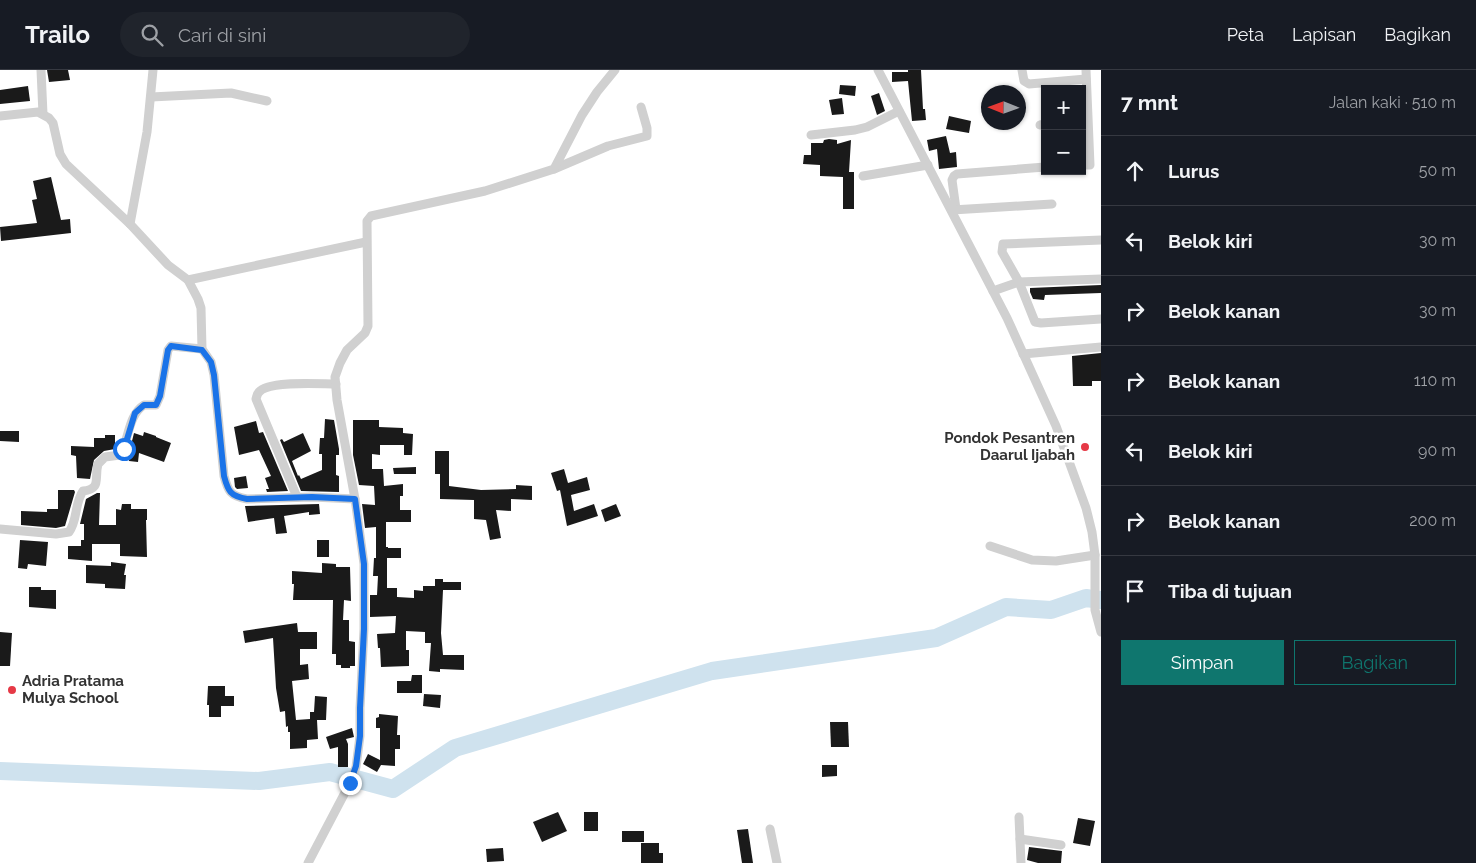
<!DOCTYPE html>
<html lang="id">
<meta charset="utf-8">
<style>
:root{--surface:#171b24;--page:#20242c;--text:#f1f3f6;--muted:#9ea1a6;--line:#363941;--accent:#0f766e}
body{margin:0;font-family:Raleway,sans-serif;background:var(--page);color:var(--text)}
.controls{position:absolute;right:15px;top:15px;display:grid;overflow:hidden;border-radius:0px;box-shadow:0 1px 4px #0004}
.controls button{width:45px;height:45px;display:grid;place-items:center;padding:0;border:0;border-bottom:1px solid var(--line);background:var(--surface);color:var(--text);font:25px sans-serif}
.compass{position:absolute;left:981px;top:15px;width:45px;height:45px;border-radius:50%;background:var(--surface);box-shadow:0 1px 4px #0004;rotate:271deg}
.stop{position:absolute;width:15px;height:15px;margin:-11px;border:4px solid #1a73e8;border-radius:50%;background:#fff}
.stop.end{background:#1a73e8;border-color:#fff;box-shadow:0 1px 5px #0008}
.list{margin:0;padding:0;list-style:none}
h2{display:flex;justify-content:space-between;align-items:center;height:65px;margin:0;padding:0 20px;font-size:21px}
h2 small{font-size:16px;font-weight:400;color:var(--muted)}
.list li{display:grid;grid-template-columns:32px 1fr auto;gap:15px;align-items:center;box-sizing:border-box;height:70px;padding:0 20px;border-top:1px solid var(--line)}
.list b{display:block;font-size:19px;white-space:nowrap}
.list em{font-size:16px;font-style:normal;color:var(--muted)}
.actions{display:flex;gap:10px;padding:15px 20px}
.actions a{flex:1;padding:11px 0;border:1px solid var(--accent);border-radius:0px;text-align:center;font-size:18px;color:var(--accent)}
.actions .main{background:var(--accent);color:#fff}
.icon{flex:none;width:28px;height:28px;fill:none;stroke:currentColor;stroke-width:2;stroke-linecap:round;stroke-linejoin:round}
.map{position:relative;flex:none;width:1101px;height:793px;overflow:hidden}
header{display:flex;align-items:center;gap:30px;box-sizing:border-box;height:70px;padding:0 25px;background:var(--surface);border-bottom:1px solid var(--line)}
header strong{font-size:24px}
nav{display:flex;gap:28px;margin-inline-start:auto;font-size:18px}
.search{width:350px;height:45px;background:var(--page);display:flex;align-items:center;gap:12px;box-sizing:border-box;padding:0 18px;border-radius:28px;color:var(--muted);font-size:19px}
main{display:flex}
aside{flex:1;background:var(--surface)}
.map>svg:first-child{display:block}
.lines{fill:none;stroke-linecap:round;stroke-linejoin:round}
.river{stroke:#cfe2ee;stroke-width:18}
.building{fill:#1a1a1a}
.minor{stroke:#d0d0d0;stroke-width:9}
.route{stroke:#1a73e8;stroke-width:6}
.poi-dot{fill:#e63946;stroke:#fff;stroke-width:2}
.labels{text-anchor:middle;stroke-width:5;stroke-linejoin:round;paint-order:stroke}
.poi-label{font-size:15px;font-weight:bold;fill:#333;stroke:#fff;text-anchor:end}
</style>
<header>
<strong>Trailo</strong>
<div class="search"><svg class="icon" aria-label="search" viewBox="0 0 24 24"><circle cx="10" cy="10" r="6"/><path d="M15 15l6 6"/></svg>Cari di sini</div>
<nav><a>Peta</a><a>Lapisan</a><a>Bagikan</a></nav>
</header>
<main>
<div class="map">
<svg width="1101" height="793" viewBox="0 0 1101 793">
<rect width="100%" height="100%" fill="#fff"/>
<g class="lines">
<!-- river -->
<path class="river" d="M 0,701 L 259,711 L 330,702 L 393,719 L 455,678 L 712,601 L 936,568 L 1006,537 L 1051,540 L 1086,528 L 1101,530"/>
</g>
<!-- building -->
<g class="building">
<path d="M 47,0 L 68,0 L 70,10 L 49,12 Z"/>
<path d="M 908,0 L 921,0 L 923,39 L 925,39 L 926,50 L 912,51 L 908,11 L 892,12 L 892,2 L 908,2 Z"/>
<path d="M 840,15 L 856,16 L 855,26 L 839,24 Z"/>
<path d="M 28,16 L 30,31 L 0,34 L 0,20 Z"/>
<path d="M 879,23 L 885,41 L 877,45 L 871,26 Z"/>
<path d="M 842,28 L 844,44 L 832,45 L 829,30 Z"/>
<path d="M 949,46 L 971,51 L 969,63 L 946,59 Z"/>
<path d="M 946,66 L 950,83 L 956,82 L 957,97 L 939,99 L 937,79 L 929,81 L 927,70 Z"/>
<path d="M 829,69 L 837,70 L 837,74 L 851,70 L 849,102 L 854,102 L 854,139 L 843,139 L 843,107 L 820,106 L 820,95 L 803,94 L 804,85 L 811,85 L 811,73 L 823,73 L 824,70 Z"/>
<path d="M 51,107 L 61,150 L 70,149 L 71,163 L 1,171 L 0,157 L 37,153 L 32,130 L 37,129 L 33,111 Z"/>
<path d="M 1101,215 L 1101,223 L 1045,225 L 1044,230 L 1033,229 L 1030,222 L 1030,218 Z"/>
<path d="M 1101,283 L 1101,311 L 1092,311 L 1092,316 L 1073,316 L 1072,286 Z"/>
<path d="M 325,349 L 334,350 L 339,379 L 339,385 L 336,385 L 336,405 L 339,406 L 339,422 L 301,421 L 280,370 L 282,369 L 284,372 L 303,363 L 311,381 L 292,391 L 298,406 L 299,405 L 301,409 L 322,400 L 322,384 L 319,384 L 320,368 L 324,368 Z"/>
<path d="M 353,350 L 379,350 L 379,357 L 403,358 L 403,363 L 413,364 L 412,385 L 404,385 L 404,375 L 380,375 L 380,385 L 372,384 L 372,399 L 383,399 L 384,416 L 403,414 L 403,426 L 400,426 L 400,440 L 411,440 L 411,452 L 386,452 L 386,477 L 388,477 L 388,478 L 401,478 L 401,488 L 387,488 L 387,518 L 397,518 L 397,527 L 414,528 L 414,520 L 423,521 L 423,516 L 435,516 L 435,509 L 443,509 L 443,512 L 461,512 L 461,520 L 443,520 L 441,563 L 443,585 L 464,585 L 464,600 L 440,599 L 440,602 L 429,601 L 431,573 L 425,573 L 425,562 L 406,561 L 406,580 L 409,580 L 409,596 L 381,597 L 380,578 L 378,578 L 377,564 L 395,563 L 396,546 L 370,547 L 370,525 L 377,525 L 378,506 L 373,506 L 374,488 L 376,488 L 376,457 L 365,458 L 362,434 L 375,435 L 374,416 L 359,415 L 353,385 Z"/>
<path d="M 256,351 L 259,363 L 263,362 L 288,421 L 267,422 L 266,419 L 269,419 L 265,408 L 271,406 L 259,380 L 239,385 L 234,357 Z"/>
<path d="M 0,361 L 19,361 L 19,372 L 0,371 Z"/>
<path d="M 144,362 L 156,366 L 156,367 L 171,373 L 164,392 L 139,383 L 138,392 L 129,391 L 130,379 L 134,363 L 143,366 Z"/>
<path d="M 105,365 L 115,365 L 115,379 L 104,381 L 94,390 L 90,409 L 77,408 L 76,386 L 71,385 L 71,376 L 94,377 L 94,368 L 105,368 Z"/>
<path d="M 435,381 L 449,381 L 449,416 L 481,420 L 516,419 L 516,415 L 532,416 L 532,430 L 511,429 L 511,441 L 496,440 L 501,468 L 490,470 L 486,450 L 474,449 L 474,430 L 440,429 L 440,404 L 435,404 Z"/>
<path d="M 416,397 L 416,404 L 394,404 L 393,398 Z"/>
<path d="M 564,399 L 568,413 L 587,407 L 590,420 L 571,425 L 574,441 L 594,434 L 598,446 L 567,456 L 560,420 L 557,421 L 551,403 Z"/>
<path d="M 246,406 L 248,418 L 237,419 L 235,417 L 234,408 Z"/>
<path d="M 58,420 L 74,420 L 75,422 L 65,456 L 56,458 L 21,455 L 21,441 L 47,442 L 47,439 L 58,439 Z"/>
<path d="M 97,423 L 100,423 L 99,455 L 116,455 L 116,439 L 121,440 L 122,434 L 131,434 L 131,439 L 147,439 L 147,450 L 146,450 L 147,487 L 120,486 L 120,474 L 92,474 L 92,491 L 68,489 L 68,476 L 81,476 L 81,470 L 84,470 L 84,454 L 80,454 L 86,429 Z"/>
<path d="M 319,434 L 320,444 L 309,445 L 309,442 L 284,446 L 287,463 L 276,464 L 274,448 L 248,452 L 245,436 Z"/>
<path d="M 616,434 L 621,446 L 605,452 L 601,440 Z"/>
<path d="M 20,470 L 48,472 L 46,496 L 28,494 L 27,499 L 18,498 Z"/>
<rect x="317" y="470" width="12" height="17"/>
<path d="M 111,492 L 126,494 L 124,505 L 126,505 L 125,519 L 105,518 L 105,514 L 86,513 L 86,495 L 111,496 Z"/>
<path d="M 322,493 L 336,494 L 336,497 L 350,497 L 351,531 L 344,530 L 343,550 L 349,550 L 349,571 L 355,572 L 355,596 L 350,596 L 350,598 L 341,598 L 341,595 L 336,595 L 336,584 L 332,584 L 333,530 L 293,530 L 294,514 L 292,514 L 292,501 L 322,503 Z"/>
<path d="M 29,517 L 41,517 L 41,520 L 56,520 L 56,539 L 29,537 Z"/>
<path d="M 297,553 L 298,562 L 317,562 L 317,579 L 300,579 L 300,595 L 308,594 L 309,609 L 292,611 L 296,650 L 310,649 L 310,642 L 314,642 L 315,626 L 327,627 L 326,650 L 317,650 L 318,669 L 307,670 L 307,678 L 290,679 L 290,662 L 288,662 L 288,656 L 286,657 L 285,641 L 280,642 L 276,618 L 273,568 L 245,573 L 243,561 Z"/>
<path d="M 0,562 L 12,563 L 10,596 L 0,596 Z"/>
<path d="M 412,605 L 422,605 L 422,623 L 397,623 L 397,611 L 411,611 Z"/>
<path d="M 208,616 L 225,616 L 225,626 L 234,626 L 234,636 L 221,636 L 221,647 L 209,647 L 209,635 L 207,635 Z"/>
<path d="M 424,624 L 441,625 L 440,638 L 423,636 Z"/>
<path d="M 379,644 L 398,646 L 397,665 L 400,665 L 400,679 L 395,679 L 395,696 L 381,695 L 377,702 L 363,694 L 368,684 L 380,690 L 380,658 L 376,658 L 376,648 L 379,647 Z"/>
<path d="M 830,652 L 848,652 L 849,677 L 831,677 Z"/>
<path d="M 352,658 L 354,667 L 346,669 L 348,674 L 348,697 L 338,697 L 338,677 L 330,679 L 326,667 Z"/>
<path d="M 822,695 L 837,695 L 837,706 L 822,707 Z"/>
<path d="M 558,742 L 567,761 L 542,772 L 533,752 Z"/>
<rect x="584" y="742" width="14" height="19"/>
<path d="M 1078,748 L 1095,751 L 1090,776 L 1073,773 Z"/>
<path d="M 748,759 L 753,793 L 742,793 L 737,760 Z"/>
<rect x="622" y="761" width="22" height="11"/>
<path d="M 641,773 L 659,773 L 659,783 L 663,783 L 663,793 L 641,793 Z"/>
<path d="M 1029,777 L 1062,781 L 1061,793 L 1038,793 L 1027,790 Z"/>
<path d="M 503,778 L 504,791 L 487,792 L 486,779 Z"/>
</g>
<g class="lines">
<!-- minor -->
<g class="minor">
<path d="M 41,0 L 43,44"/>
<path d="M 878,0 L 1007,248 L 1056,356 L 1086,438 L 1092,462 L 1095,485 L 1095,540 L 1101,562"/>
<path d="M 1022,0 L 1024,11 L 1029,14 L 1086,9"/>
<path d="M 151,27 L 231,23 L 267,31"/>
<path d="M 0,46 L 38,42 L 49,48 L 53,53 L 60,84 L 66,94 L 130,154 L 168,195 L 188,210 L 198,229 L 201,238 L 202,279 L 211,292 L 214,305 L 224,406 C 228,421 230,426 247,429 L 312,427 L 355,429"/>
<path d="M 1040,55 L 1045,54"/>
<path d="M 811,65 L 855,60 L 867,57 L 899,41"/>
<path d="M 1082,95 L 1090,95 L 1086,0"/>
<path d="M 554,99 L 608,76 L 647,66 L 647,58 L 641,37"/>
<path d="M 863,106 L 928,95"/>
<path d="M 956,139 L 952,110 L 954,106 L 957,104 L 1045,97"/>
<path d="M 952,140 L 1052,134"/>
<path d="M 130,154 L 147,62 L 153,0"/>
<path d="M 1101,170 L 1003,174 L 1002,182 L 1019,212 L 1035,252 L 1041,253 L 1101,249"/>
<path d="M 188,210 L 366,172"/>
<path d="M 993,221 L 1019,212 L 1101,209"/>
<path d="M 1023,284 L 1101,277"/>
<path d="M 297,427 L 256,329 C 257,326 257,324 259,322 C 269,310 320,314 336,314"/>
<path d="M 0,459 L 56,464 L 69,462 C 78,450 74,434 83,421 C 102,419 94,408 98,394 L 105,387 L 120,385 C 129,370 128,345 144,335 L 156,335 L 160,326 L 168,280 L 171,276 L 202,279"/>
<path d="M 990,476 L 1032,490 L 1056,491 L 1095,485"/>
<path d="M 1019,747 L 1021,793"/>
<path d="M 770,759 L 777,793"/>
<path d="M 1020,769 L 1061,775"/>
<path d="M 308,793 L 350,713 L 356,697 L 360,666 L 360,638 L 364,559 L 364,494 L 355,429 L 337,330 L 335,307 L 340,293 L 347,280 L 365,263 L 368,256 L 367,151 L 371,146 L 485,121 L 554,99 L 582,45 L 597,22 L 615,0"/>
</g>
</g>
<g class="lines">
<!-- route -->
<path class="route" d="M 124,379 L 135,343 L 144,335 L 156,335 L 160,326 L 168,280 L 171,276 L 202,280 L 211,292 L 214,305 L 224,406 C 228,421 230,426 247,429 L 312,427 L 355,429 L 364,494 L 364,559 L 360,638 L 360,666 L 356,696 L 350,713"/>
</g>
<!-- markers -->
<g class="poi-dot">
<circle cx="1085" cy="377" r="5"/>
<circle cx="12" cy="620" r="5"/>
</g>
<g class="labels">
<!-- poi labels -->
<g class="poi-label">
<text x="1075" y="373">Pondok Pesantren<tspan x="1075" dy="17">Daarul Ijabah</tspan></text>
<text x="22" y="616" text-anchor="start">Adria Pratama<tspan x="22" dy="17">Mulya School</tspan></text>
</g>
</g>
</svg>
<div class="controls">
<button>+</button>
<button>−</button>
</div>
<svg class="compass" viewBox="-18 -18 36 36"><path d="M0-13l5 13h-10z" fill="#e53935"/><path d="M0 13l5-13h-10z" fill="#9ea1a6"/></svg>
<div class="stop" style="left:124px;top:379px"></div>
<div class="stop end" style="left:350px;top:713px"></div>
</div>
<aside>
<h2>7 mnt<small>Jalan kaki · 510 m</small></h2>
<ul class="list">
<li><svg class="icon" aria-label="ahead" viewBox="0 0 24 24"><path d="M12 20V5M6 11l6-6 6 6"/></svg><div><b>Lurus</b></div><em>50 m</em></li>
<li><svg class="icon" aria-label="left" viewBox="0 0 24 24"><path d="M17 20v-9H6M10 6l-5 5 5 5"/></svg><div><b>Belok kiri</b></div><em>30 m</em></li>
<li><svg class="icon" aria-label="right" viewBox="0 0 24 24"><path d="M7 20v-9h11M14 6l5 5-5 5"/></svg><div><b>Belok kanan</b></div><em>30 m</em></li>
<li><svg class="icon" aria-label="right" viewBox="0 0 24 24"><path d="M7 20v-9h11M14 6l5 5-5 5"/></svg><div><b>Belok kanan</b></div><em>110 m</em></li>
<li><svg class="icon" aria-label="left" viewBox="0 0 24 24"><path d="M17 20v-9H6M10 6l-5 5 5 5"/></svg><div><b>Belok kiri</b></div><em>90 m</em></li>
<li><svg class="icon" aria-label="right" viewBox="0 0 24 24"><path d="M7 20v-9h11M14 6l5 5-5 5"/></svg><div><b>Belok kanan</b></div><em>200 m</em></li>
<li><svg class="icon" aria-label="arrive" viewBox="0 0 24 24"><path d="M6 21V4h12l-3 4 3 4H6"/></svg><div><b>Tiba di tujuan</b></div></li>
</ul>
<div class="actions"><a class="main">Simpan</a><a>Bagikan</a></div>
</aside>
</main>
